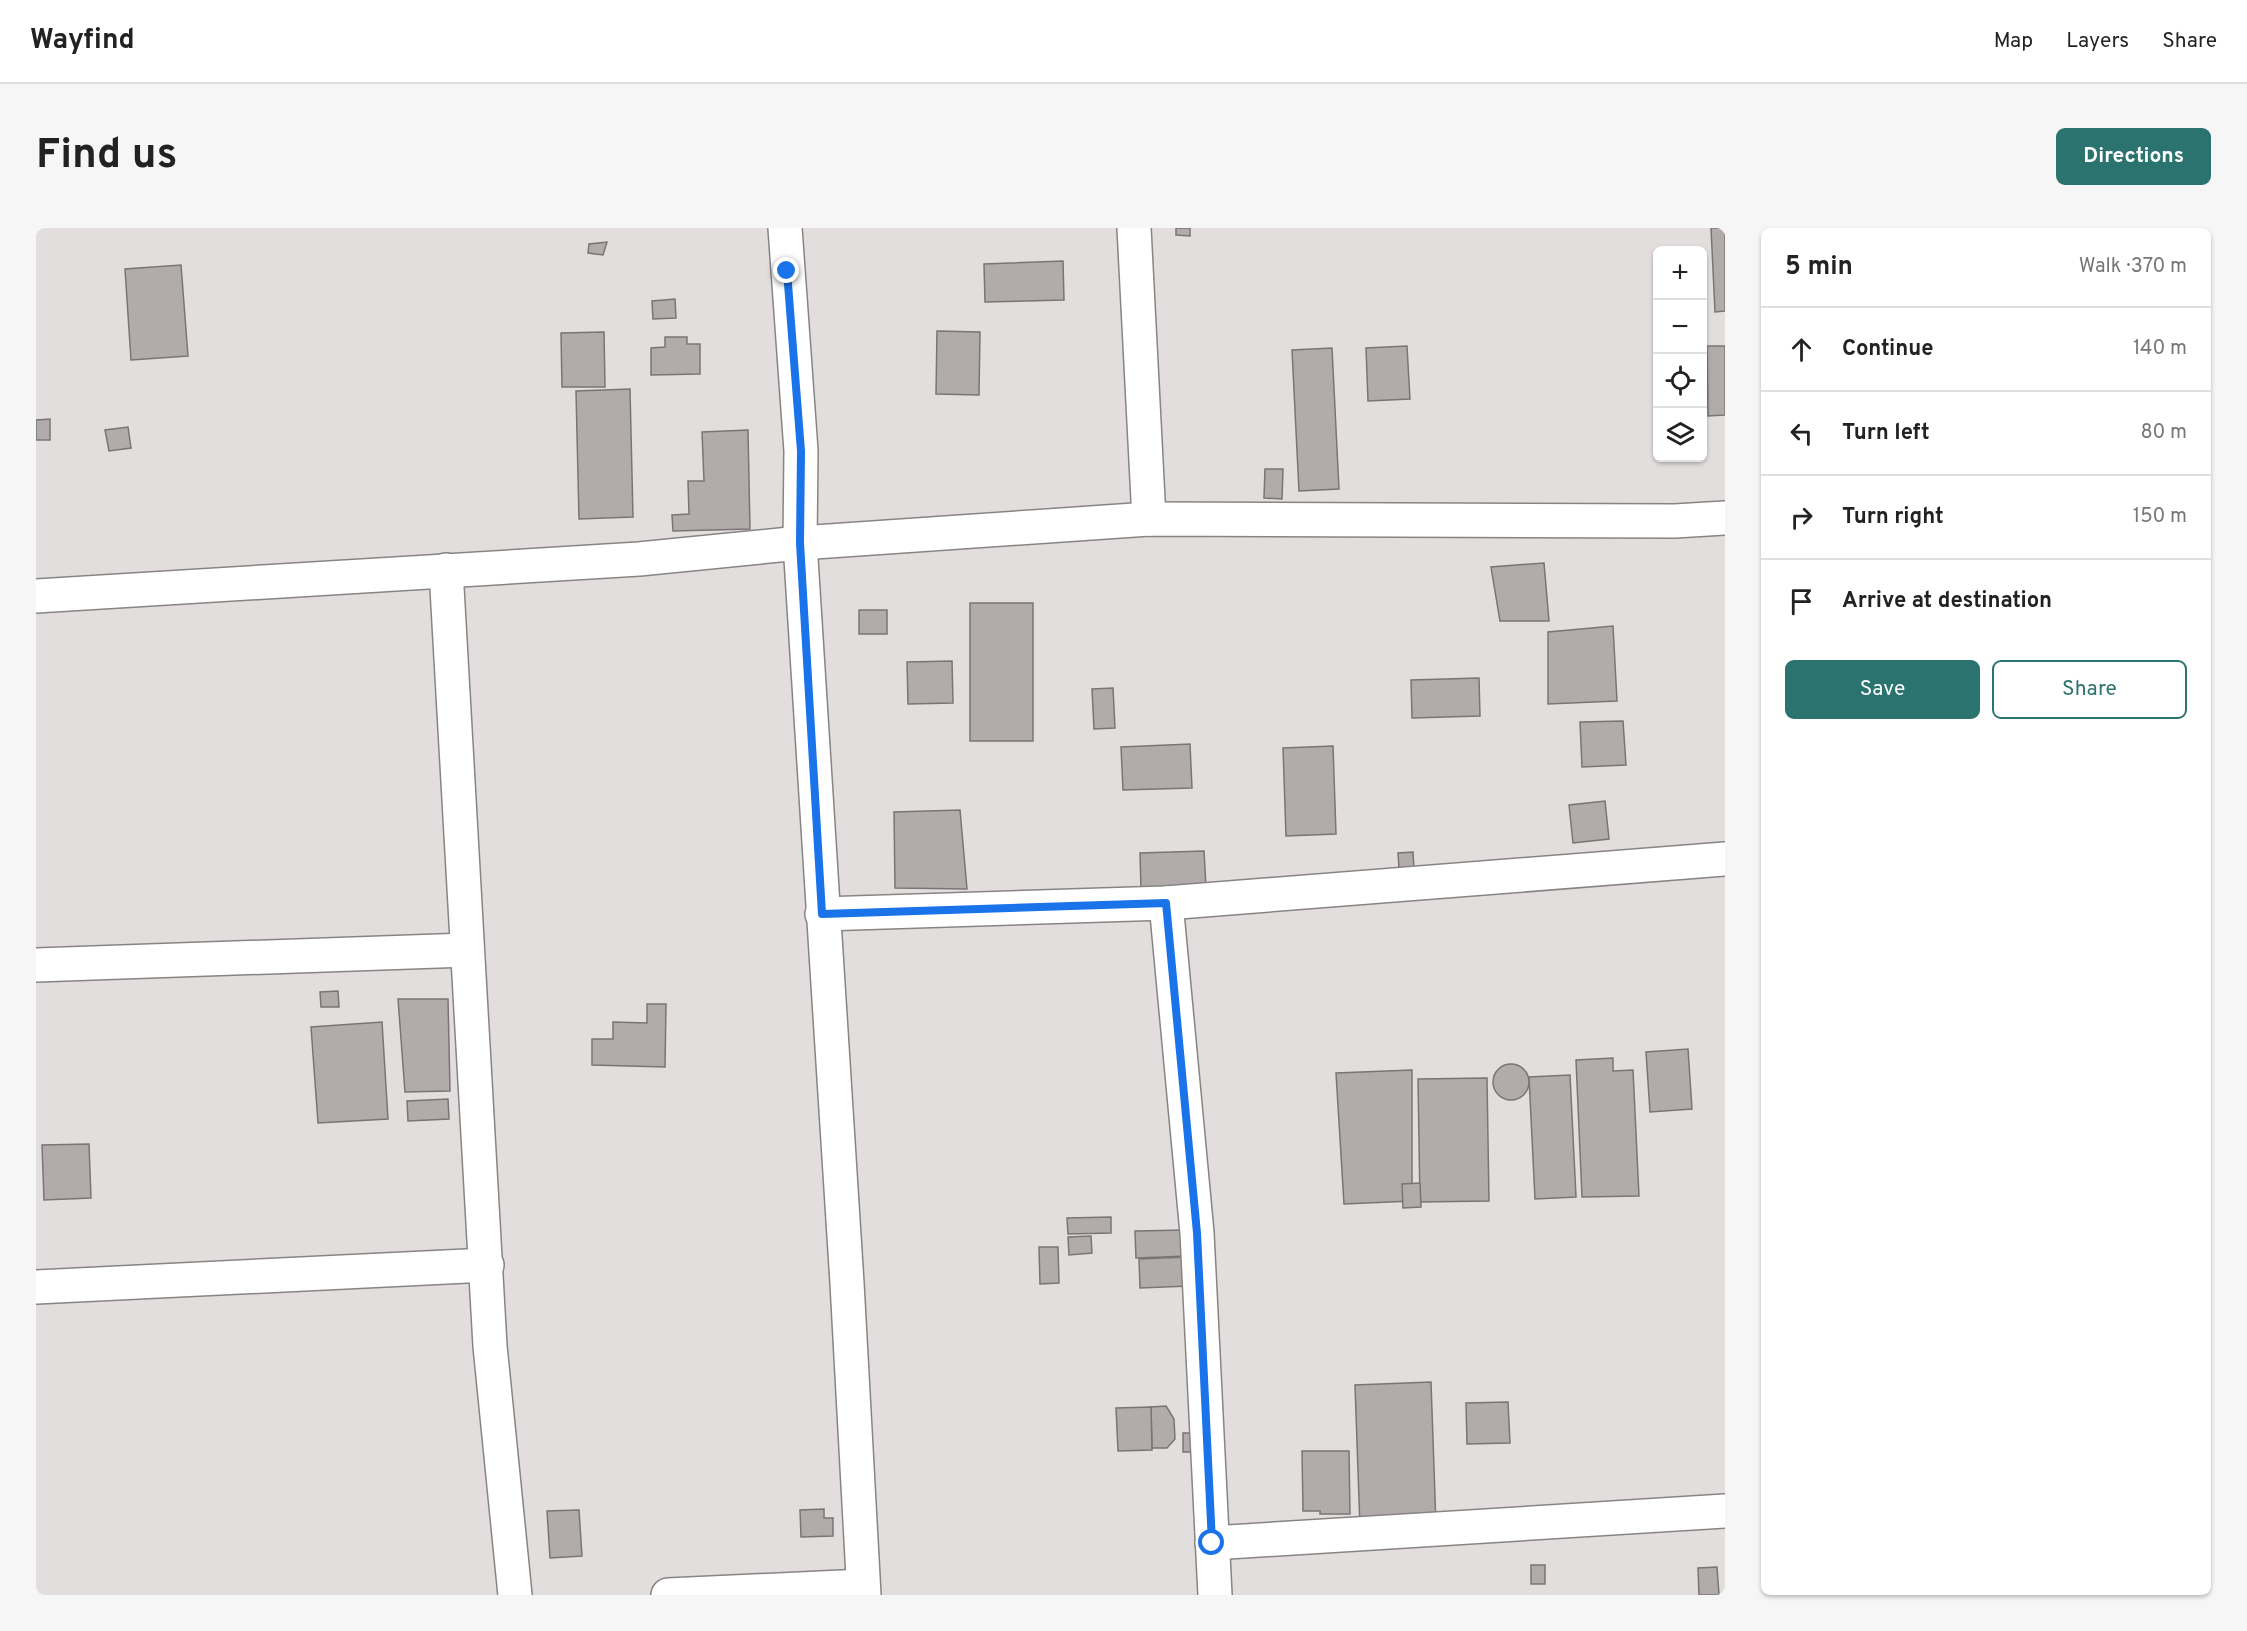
<!DOCTYPE html>
<meta charset="utf-8">
<style>
:root{--surface:#fff;--page:#f6f6f6;--text:#222;--muted:#767676;--line:#e0e0e0;--accent:#2a736e}
body{margin:0;font-family:Overpass,sans-serif;background:var(--page);color:var(--text)}
.controls{position:absolute;right:18px;top:18px;display:grid;overflow:hidden;border-radius:9px;box-shadow:0 2px 4px #0004}
.controls button{width:54px;height:54px;display:grid;place-items:center;padding:0;border:0;border-bottom:2px solid var(--line);background:var(--surface);color:var(--text);font:30px sans-serif}
.stop{position:absolute;width:18px;height:18px;margin:-14px;border:4px solid #1a73e8;border-radius:50%;background:#fff}
.stop.end{background:#1a73e8;border-color:#fff;box-shadow:0 2px 6px #0008}
.list{margin:0;padding:0;list-style:none}
h2{display:flex;justify-content:space-between;align-items:center;height:78px;margin:0;padding:0 24px;font-size:26px}
h2 small{font-size:20px;font-weight:400;color:var(--muted)}
.list li{display:grid;grid-template-columns:39px 1fr auto;gap:18px;align-items:center;box-sizing:border-box;height:84px;padding:0 24px;border-top:2px solid var(--line)}
.list b{display:block;font-size:22px;white-space:nowrap}
.list em{font-size:20px;font-style:normal;color:var(--muted)}
.actions{display:flex;gap:12px;padding:18px 24px}
.actions a{flex:1;padding:14px 0;border:2px solid var(--accent);border-radius:9px;text-align:center;font-size:21px;color:var(--accent)}
.actions .main{background:var(--accent);color:#fff}
.icon{flex:none;width:33px;height:33px;fill:none;stroke:currentColor;stroke-width:2;stroke-linecap:round;stroke-linejoin:round}
.map{position:relative;flex:none;width:1689px;height:1367px;overflow:hidden;border-radius:9px}
header{display:flex;align-items:center;gap:36px;box-sizing:border-box;height:84px;padding:0 30px;background:var(--surface);border-bottom:2px solid var(--line)}
header strong{font-size:28px}
nav{display:flex;gap:33px;margin-inline-start:auto;font-size:21px}
.intro{display:flex;align-items:center;justify-content:space-between;box-sizing:border-box;height:144px;padding:0 36px}
h1{margin:0;font-size:42px}
.button{padding:15px 27px;border-radius:9px;background:var(--accent);color:#fff;font-size:21px;font-weight:700}
main{display:flex;gap:36px;padding:0 36px}
aside{flex:1;background:var(--surface);border-radius:9px;box-shadow:0 2px 4px #0004}
.map>svg:first-child{display:block}
.building{fill:#b1acab;stroke:#7a7575;stroke-width:1.5}
.lines{fill:none;stroke-linecap:round;stroke-linejoin:round}
.minor-casing{stroke:#898484;stroke-width:36}
.minor{stroke:#fff;stroke-width:33}
.route{stroke:#1a73e8;stroke-width:8}
</style>
<header>
<strong>Wayfind</strong>
<nav><a>Map</a><a>Layers</a><a>Share</a></nav>
</header>
<div class="intro"><h1>Find us</h1><a class="button">Directions</a></div>
<main>
<div class="map">
<svg width="1689" height="1367" viewBox="0 0 1689 1367">
<rect width="100%" height="100%" fill="#e3dede"/>
<!-- building -->
<g class="building">
<path d="M 1140,0 L 1154,0 L 1154,8 L 1140,7 Z"/>
<path d="M 1675,0 L 1689,0 L 1689,83 L 1679,84 Z"/>
<path d="M 571,14 L 567,27 L 552,25 L 553,16 Z"/>
<path d="M 1027,33 L 1028,72 L 949,74 L 948,36 Z"/>
<path d="M 145,37 L 152,128 L 95,132 L 89,41 Z"/>
<path d="M 639,71 L 640,90 L 617,91 L 616,73 Z"/>
<path d="M 901,103 L 944,104 L 943,167 L 900,166 Z"/>
<path d="M 568,104 L 569,159 L 526,159 L 525,105 Z"/>
<path d="M 629,109 L 651,109 L 651,116 L 664,116 L 664,146 L 615,147 L 615,120 L 629,119 Z"/>
<path d="M 1371,118 L 1374,171 L 1332,173 L 1330,120 Z"/>
<path d="M 1671,118 L 1689,118 L 1689,187 L 1672,188 Z"/>
<path d="M 1296,120 L 1303,261 L 1263,263 L 1256,122 Z"/>
<path d="M 594,161 L 597,289 L 543,291 L 540,163 Z"/>
<path d="M 14,191 L 14,212 L 0,212 L 0,192 Z"/>
<path d="M 92,199 L 95,220 L 73,223 L 69,202 Z"/>
<path d="M 712,202 L 714,301 L 637,303 L 636,287 L 653,286 L 652,253 L 668,253 L 666,204 Z"/>
<path d="M 1229,241 L 1247,241 L 1246,271 L 1228,270 Z"/>
<path d="M 1508,335 L 1513,393 L 1464,393 L 1455,339 Z"/>
<rect x="934" y="375" width="63" height="138"/>
<rect x="823" y="382" width="28" height="24"/>
<path d="M 1577,398 L 1581,473 L 1512,476 L 1512,404 Z"/>
<path d="M 916,433 L 917,475 L 872,476 L 871,434 Z"/>
<path d="M 1443,450 L 1444,488 L 1376,490 L 1375,452 Z"/>
<path d="M 1077,460 L 1079,500 L 1058,501 L 1056,461 Z"/>
<path d="M 1587,493 L 1590,537 L 1546,539 L 1544,494 Z"/>
<path d="M 1154,516 L 1156,560 L 1087,562 L 1085,519 Z"/>
<path d="M 1297,518 L 1300,606 L 1250,608 L 1247,520 Z"/>
<path d="M 1569,573 L 1573,611 L 1537,615 L 1533,577 Z"/>
<path d="M 924,582 L 931,661 L 859,660 L 858,584 Z"/>
<path d="M 1168,623 L 1170,659 L 1105,661 L 1104,625 Z"/>
<path d="M 1377,624 L 1378,641 L 1363,641 L 1362,625 Z"/>
<path d="M 302,763 L 303,779 L 285,779 L 284,764 Z"/>
<path d="M 362,771 L 412,771 L 414,863 L 369,864 Z"/>
<path d="M 611,776 L 630,776 L 629,839 L 556,837 L 556,811 L 577,811 L 577,794 L 611,795 Z"/>
<path d="M 346,794 L 352,891 L 282,895 L 275,799 Z"/>
<path d="M 1652,821 L 1656,881 L 1614,884 L 1610,824 Z"/>
<path d="M 1577,830 L 1577,843 L 1597,842 L 1603,968 L 1546,969 L 1540,832 Z"/>
<circle cx="1475" cy="854" r="18"/>
<path d="M 1376,842 L 1376,973 L 1308,976 L 1300,845 Z"/>
<path d="M 1534,847 L 1540,969 L 1499,971 L 1493,849 Z"/>
<path d="M 1451,850 L 1453,973 L 1384,974 L 1382,851 Z"/>
<path d="M 412,871 L 413,891 L 372,893 L 371,873 Z"/>
<path d="M 53,916 L 55,970 L 8,972 L 6,917 Z"/>
<path d="M 1384,955 L 1385,979 L 1367,980 L 1366,956 Z"/>
<path d="M 1075,989 L 1075,1005 L 1032,1006 L 1031,990 Z"/>
<path d="M 1149,1002 L 1150,1028 L 1100,1030 L 1099,1003 Z"/>
<path d="M 1055,1008 L 1056,1025 L 1033,1027 L 1032,1009 Z"/>
<path d="M 1003,1019 L 1022,1019 L 1023,1055 L 1004,1056 Z"/>
<path d="M 1152,1029 L 1153,1058 L 1104,1060 L 1103,1031 Z"/>
<path d="M 1395,1154 L 1400,1297 L 1324,1300 L 1319,1157 Z"/>
<path d="M 1472,1174 L 1474,1215 L 1431,1216 L 1430,1175 Z"/>
<path d="M 1130,1178 L 1138,1191 L 1139,1211 L 1131,1220 L 1116,1220 L 1115,1179 Z"/>
<path d="M 1115,1179 L 1116,1222 L 1082,1223 L 1080,1180 Z"/>
<rect x="1147" y="1205" width="17" height="19"/>
<path d="M 1266,1223 L 1313,1223 L 1314,1286 L 1284,1286 L 1284,1283 L 1267,1283 Z"/>
<path d="M 788,1281 L 788,1290 L 797,1290 L 797,1308 L 765,1309 L 764,1282 Z"/>
<path d="M 543,1282 L 546,1328 L 514,1330 L 511,1283 Z"/>
<rect x="1495" y="1337" width="14" height="19"/>
<path d="M 1681,1339 L 1683,1367 L 1663,1367 L 1662,1340 Z"/>
</g>
<g class="lines">
<defs>
<g id="minor">
<path d="M 749,0 L 765,223 L 764,315 L 811,1055 L 828,1367"/>
<path d="M 1098,0 L 1113,291"/>
<path d="M 410,342 L 454,1118 L 479,1367"/>
<path d="M 0,368 L 603,331 L 764,315 L 1113,291 L 1639,293 L 1689,290"/>
<path d="M 1130,675 L 1161,1005 L 1179,1367"/>
<path d="M 786,686 L 1130,675 L 1689,631"/>
<path d="M 0,737 L 431,722"/>
<path d="M 0,1059 L 451,1037"/>
<path d="M 1176,1315 L 1689,1283"/>
<path d="M 632,1367 L 827,1358"/>
</g>
</defs>
<!-- minor casing -->
<use href="#minor" class="minor-casing"/>
<!-- minor -->
<use href="#minor" class="minor"/>
</g>
<g class="lines">
<!-- route -->
<path class="route" d="M 751,43 L 765,223 L 764,315 L 786,686 L 1130,675 L 1161,1005 L 1176,1315"/>
</g>
</svg>
<div class="controls">
<button>+</button>
<button>−</button>
<button><svg class="icon" aria-label="locate" viewBox="0 0 24 24"><circle cx="12" cy="12" r="6"/><path d="M12 2v4M12 18v4M2 12h4M18 12h4"/></svg></button>
<button><svg class="icon" aria-label="layers" viewBox="0 0 24 24"><path d="M12 4l9 5-9 5-9-5zM3 14l9 5 9-5"/></svg></button>
</div>
<div class="stop" style="left:1176px;top:1315px"></div>
<div class="stop end" style="left:751px;top:43px"></div>
</div>
<aside>
<h2>5 min<small>Walk · 370 m</small></h2>
<ul class="list">
<li><svg class="icon" aria-label="ahead" viewBox="0 0 24 24"><path d="M12 20V5M6 11l6-6 6 6"/></svg><div><b>Continue</b></div><em>140 m</em></li>
<li><svg class="icon" aria-label="left" viewBox="0 0 24 24"><path d="M17 20v-9H6M10 6l-5 5 5 5"/></svg><div><b>Turn left</b></div><em>80 m</em></li>
<li><svg class="icon" aria-label="right" viewBox="0 0 24 24"><path d="M7 20v-9h11M14 6l5 5-5 5"/></svg><div><b>Turn right</b></div><em>150 m</em></li>
<li><svg class="icon" aria-label="arrive" viewBox="0 0 24 24"><path d="M6 21V4h12l-3 4 3 4H6"/></svg><div><b>Arrive at destination</b></div></li>
</ul>
<div class="actions"><a class="main">Save</a><a>Share</a></div>
</aside>
</main>
